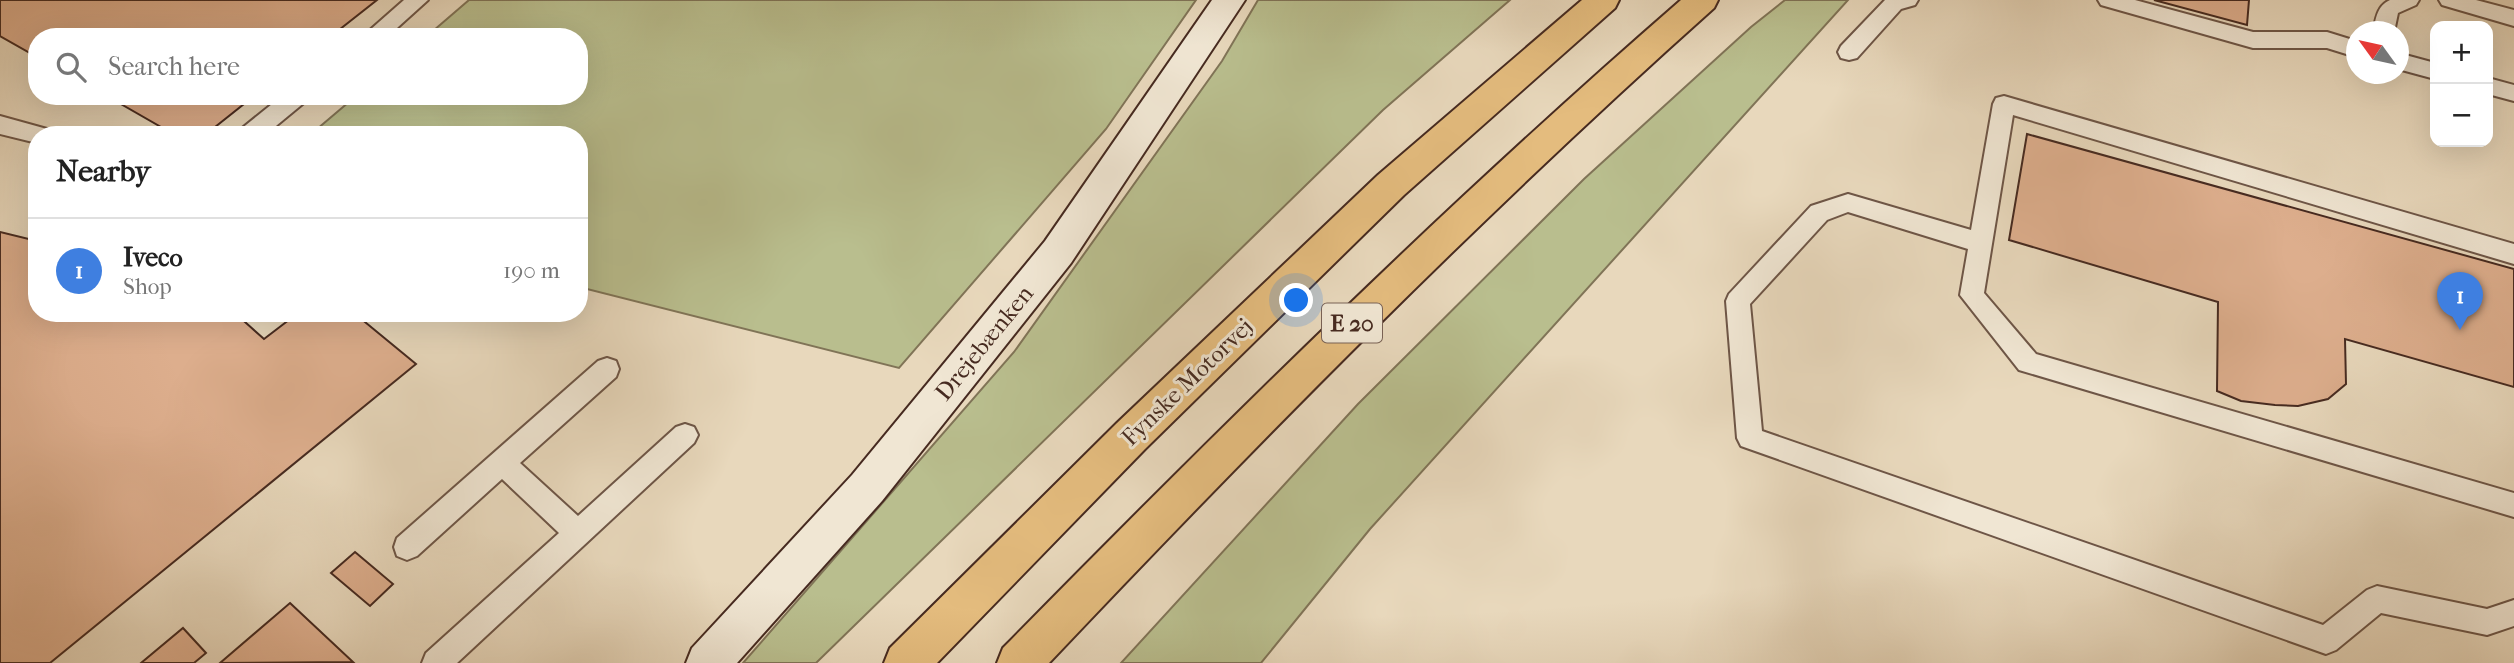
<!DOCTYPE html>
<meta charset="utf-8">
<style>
:root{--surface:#fff;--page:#f2f2f2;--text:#222;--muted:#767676;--line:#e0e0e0;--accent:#8f2418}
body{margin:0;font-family:"IM FELL French Canon",serif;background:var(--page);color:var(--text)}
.controls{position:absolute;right:21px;top:21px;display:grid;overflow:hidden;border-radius:14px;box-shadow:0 7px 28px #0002}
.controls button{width:63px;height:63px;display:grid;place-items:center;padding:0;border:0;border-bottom:2px solid var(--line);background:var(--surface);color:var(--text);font:35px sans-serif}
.compass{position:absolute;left:2346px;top:21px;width:63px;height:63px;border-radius:50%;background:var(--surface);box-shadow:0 7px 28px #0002;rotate:303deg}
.you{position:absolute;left:1297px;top:301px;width:24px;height:24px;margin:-18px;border:5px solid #fff;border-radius:50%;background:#1a73e8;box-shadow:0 0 0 10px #1a73e833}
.badge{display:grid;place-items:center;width:46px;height:46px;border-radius:50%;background:var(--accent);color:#fff;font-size:23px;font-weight:700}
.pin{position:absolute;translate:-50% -58px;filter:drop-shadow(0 2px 4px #0008)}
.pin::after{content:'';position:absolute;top:37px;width:24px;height:21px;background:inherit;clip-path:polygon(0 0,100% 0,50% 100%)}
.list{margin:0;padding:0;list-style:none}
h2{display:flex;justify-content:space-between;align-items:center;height:91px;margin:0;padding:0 28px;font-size:30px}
h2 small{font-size:23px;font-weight:400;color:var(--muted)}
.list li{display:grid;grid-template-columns:46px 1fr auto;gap:21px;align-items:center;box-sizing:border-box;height:105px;padding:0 28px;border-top:2px solid var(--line)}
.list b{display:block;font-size:26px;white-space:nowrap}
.list p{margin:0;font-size:23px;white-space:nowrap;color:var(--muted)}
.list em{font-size:23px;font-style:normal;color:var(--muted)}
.icon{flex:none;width:38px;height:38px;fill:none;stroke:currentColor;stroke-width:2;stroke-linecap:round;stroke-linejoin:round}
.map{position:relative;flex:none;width:2514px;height:663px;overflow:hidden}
.search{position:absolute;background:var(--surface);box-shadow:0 7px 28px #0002;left:28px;top:28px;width:560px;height:77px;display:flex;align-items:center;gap:18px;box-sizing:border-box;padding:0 24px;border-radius:28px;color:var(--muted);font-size:26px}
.panel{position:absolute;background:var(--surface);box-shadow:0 7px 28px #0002;left:28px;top:126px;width:560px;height:196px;border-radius:28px}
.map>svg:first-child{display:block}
.green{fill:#b9be8e;stroke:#807457;stroke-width:2}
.building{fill:#ddae8d;stroke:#462a20;stroke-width:2}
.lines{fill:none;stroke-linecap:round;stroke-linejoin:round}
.lane-casing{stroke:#6e5647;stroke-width:4}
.secondary-casing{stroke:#462a20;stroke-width:4}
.highway-casing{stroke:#462a20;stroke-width:4}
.lane{fill:#f0e6d3;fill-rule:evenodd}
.secondary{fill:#f0e6d3;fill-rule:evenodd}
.highway{fill:#e4bc7e;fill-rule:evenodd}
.labels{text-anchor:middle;stroke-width:6;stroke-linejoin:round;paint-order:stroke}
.shield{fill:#f0e6d3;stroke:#796256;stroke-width:2}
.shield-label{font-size:23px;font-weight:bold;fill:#462a20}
.street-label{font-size:24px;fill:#462a20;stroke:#f0e6d3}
</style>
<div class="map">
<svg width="2514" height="663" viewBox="0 0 2514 663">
<rect width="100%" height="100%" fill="#e8d8bc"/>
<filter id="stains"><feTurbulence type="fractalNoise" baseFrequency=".00286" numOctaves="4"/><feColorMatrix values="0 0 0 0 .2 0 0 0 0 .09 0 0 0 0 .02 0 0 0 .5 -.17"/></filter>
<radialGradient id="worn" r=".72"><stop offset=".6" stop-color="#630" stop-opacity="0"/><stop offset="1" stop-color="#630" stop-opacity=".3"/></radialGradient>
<!-- green -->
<g class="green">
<path d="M 469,0 L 1196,0 L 1106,129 L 899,368 L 579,287 L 579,135 L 310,135 L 356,96 L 579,96 L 579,37 L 426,37 Z"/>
<path d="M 1258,0 L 1510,0 L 1383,110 L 816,663 L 743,663 L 1014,352 L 1222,61 Z"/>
<path d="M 1785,0 L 1848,0 L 1370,529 L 1261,663 L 1121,663 L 1358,404 L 1584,179 L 1751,27 Z"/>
</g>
<!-- building -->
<g class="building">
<path d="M 0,0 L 377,0 L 330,37 L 37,37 L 37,57 L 0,36 Z"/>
<path d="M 2154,0 L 2249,0 L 2247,25 Z"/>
<path d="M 107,96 L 254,96 L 205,135 L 175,135 Z"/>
<path d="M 2027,134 L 2514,269 L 2514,387 L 2345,339 L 2346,384 L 2328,399 L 2298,406 L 2275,405 L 2241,401 L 2217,391 L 2218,302 L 2009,240 Z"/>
<path d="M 0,232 L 37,241 L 37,313 L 235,313 L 264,339 L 298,313 L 354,313 L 416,364 L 50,663 L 0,663 Z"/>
<path d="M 355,552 L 393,584 L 370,606 L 331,573 Z"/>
<path d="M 290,603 L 353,662 L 220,663 Z"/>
<path d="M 183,628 L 206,653 L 194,663 L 141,663 Z"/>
</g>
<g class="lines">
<defs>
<g id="lane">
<path d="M 404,0 L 428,0 L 387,37 L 362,37 Z"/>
<path d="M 1885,0 L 1918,0 L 1915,5 L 1901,9 L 1857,58 L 1849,60 L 1841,58 L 1838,52 L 1841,46 Z"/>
<path d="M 2098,0 L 2135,0 L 2253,32 L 2327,32 L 2356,41 L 2356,57 L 2327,48 L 2253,48 L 2101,5 Z"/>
<path d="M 2390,0 L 2419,0 L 2416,5 L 2398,13 L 2394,32 L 2373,32 C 2376,18 2377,6 2390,0 Z"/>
<path d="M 2439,0 L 2476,0 L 2514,10 L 2514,26 L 2442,5 Z"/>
<path d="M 2398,53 L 2435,63 L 2435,79 L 2398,69 Z"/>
<path d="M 2488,78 L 2514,85 L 2514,101 L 2488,94 Z"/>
<path d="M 282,96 L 308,96 L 305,102 L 265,135 L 238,135 L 241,129 Z"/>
<path d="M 2004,96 L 2514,244 L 2514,264 L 2013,115 L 1984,293 L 2036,354 L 2514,493 L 2514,517 L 2019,370 L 1960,295 L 1968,249 L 1848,212 L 1827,220 L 1750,304 L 1762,431 L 2323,625 L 2367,590 L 2377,586 L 2487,609 L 2514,600 L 2514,626 L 2487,635 L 2381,613 L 2336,650 L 2326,654 L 1741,446 L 1737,438 L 1726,301 L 1729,294 L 1811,206 L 1848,194 L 1971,230 L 1993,104 L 1996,98 Z"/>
<path d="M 0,116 L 47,129 L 50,135 L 37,135 L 37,143 L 0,134 Z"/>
<path d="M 607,358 L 616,361 L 619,369 L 616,377 L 520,463 L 578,516 L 676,427 L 685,424 L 694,427 L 698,435 L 694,443 L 457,663 L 422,663 L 426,653 L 559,533 L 502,479 L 417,556 L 407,560 L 397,556 L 394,547 L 397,538 L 598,361 Z"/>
</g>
<path id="secondary" d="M 1212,0 L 1245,0 L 1071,263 L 882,501 L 737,663 L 686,663 L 692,648 L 852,475 L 1045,241 Z"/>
<g id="highway">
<path d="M 1582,0 L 1619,0 L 1615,8 L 1404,195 L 1145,449 L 937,663 L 884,663 L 890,648 L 1117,423 L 1378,175 Z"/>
<path d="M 1681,0 L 1718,0 L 1714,8 C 1481,216 1263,437 1049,663 L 997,663 L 1003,648 C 1223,424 1445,205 1681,0 Z"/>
</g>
</defs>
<!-- lane casing -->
<use href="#lane" class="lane-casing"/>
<!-- secondary casing -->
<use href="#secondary" class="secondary-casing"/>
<!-- highway casing -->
<use href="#highway" class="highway-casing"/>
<!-- lane -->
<use href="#lane" class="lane"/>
<!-- secondary -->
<use href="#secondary" class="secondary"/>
<!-- highway -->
<use href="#highway" class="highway"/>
</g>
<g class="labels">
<!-- shield labels -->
<rect class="shield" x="1322" y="303.5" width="60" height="39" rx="5"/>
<g class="shield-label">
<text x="1352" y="331">E 20</text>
</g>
<!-- street labels -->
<g class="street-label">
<text transform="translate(984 343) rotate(-51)" y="8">Drejebænken</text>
<text transform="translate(1187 382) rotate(-44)" y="8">Fynske Motorvej</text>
</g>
</g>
<rect width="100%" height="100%" filter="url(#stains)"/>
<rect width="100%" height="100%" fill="url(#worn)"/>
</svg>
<div class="controls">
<button>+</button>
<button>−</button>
</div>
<svg class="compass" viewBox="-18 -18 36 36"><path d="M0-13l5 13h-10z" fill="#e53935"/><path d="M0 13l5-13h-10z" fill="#767676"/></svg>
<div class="you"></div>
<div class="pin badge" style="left:2460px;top:330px;background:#3f7fe0">1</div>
<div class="search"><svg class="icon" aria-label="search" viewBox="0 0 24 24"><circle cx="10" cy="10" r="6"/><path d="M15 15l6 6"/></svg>Search here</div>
<section class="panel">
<h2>Nearby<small></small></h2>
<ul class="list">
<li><span class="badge" style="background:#3f7fe0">1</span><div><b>Iveco</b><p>Shop</p></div><em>190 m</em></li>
</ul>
</section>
</div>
